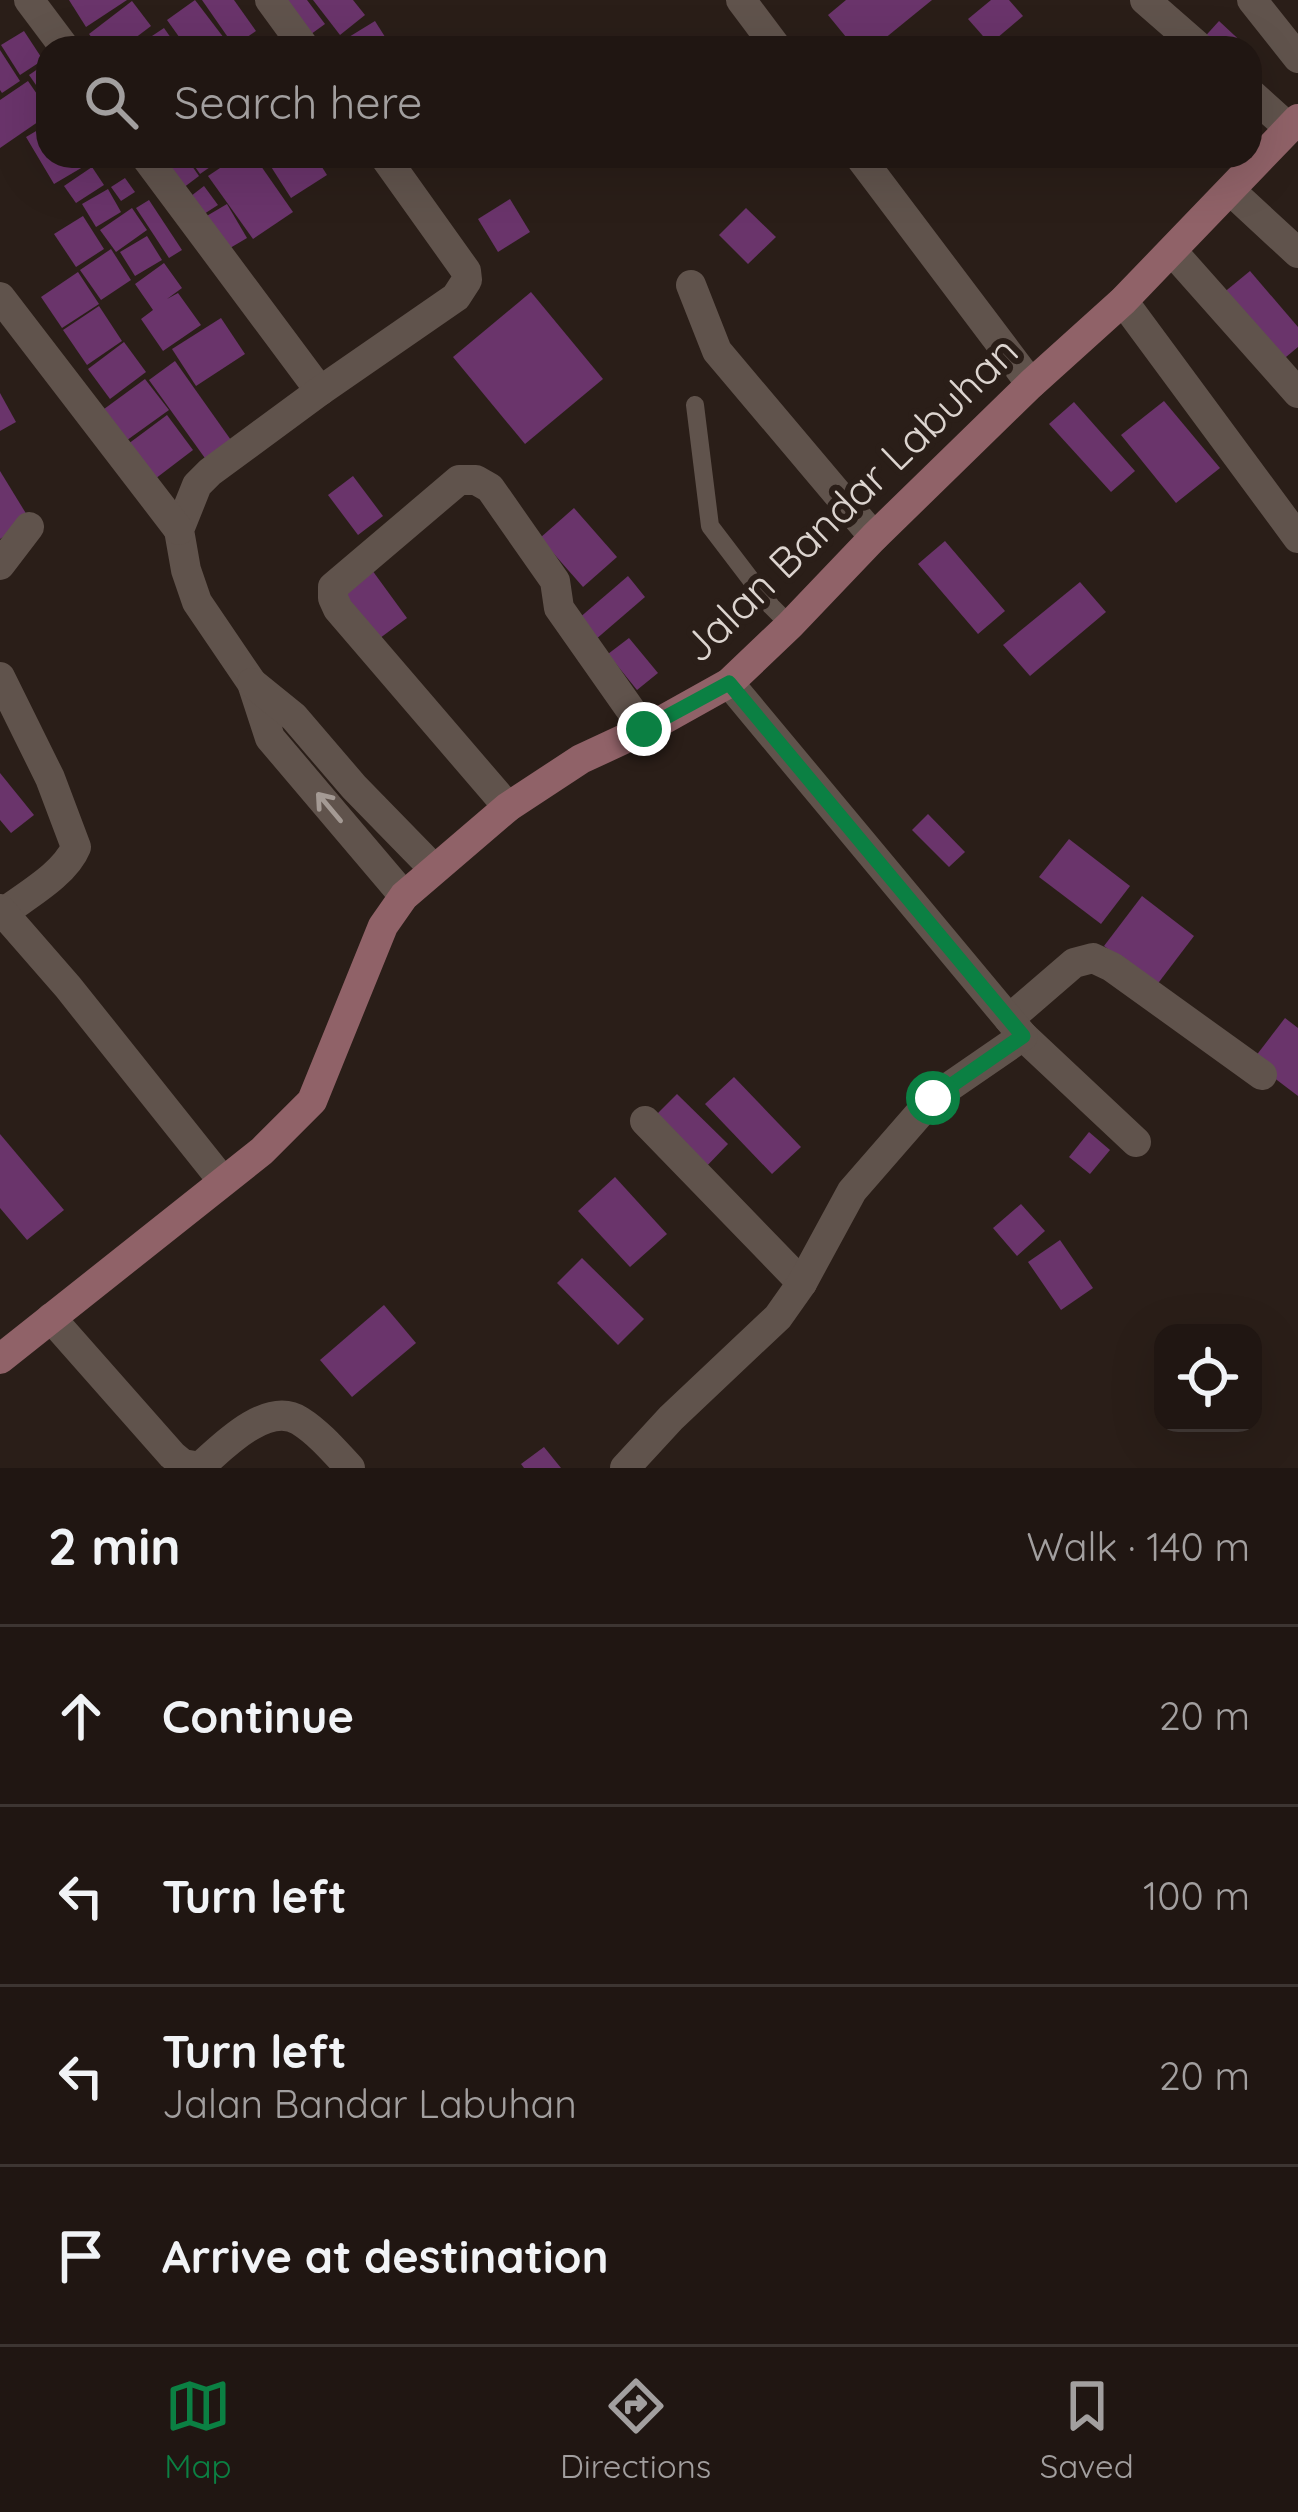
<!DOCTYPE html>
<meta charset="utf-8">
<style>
:root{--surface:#201612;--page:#281f1b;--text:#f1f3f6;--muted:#a29f9f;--line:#3d3532;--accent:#0b8043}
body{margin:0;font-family:Quicksand,sans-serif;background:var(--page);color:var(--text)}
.controls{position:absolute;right:36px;bottom:36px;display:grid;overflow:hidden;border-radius:24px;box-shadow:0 12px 48px #0002}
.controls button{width:108px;height:108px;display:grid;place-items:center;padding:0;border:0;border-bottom:3px solid var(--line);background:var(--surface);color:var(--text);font:60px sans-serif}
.stop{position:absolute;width:36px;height:36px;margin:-27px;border:9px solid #0b8043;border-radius:50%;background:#fff}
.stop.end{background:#0b8043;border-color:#fff;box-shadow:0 3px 12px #0008}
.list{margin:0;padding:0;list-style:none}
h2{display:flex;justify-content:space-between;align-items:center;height:156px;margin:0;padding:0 48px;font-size:51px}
h2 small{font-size:39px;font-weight:400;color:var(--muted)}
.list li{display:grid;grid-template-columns:78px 1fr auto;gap:36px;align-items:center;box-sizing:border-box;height:180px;padding:0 48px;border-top:3px solid var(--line)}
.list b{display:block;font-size:45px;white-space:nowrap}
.list p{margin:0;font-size:39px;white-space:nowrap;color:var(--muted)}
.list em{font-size:39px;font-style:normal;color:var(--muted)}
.icon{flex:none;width:66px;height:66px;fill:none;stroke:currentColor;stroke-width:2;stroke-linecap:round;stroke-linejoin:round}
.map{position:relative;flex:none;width:1298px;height:1468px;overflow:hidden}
.search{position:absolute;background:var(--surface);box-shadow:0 12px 48px #0002;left:36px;right:36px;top:36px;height:132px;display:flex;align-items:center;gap:30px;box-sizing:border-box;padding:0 42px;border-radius:36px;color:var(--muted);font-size:45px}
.sheet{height:876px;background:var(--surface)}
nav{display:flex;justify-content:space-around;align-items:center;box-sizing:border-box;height:168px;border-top:3px solid var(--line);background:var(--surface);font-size:33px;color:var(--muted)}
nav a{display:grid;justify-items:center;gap:6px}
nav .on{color:var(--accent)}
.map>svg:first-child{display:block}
.building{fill:#6a346b}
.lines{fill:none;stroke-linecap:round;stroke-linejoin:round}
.lane{stroke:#60534c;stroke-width:18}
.street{stroke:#60534c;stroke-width:30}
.secondary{stroke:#906268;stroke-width:30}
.oneway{stroke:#a49a94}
.route{stroke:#0b8043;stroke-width:15}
.labels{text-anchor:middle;stroke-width:12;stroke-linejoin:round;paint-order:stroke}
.street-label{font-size:42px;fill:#dcd4cf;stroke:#2a1e18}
</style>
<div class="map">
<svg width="1298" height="1468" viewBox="0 0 1298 1468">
<rect width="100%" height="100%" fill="#2a1e18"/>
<!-- building -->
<g class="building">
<path d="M 69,0 L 127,0 L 86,27 Z"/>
<path d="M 195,0 L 227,42 L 218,48 L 187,48 L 167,20 Z"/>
<path d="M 202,0 L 234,0 L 256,31 L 234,46 Z"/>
<path d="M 279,0 L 307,0 L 325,24 L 307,37 Z"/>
<path d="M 313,0 L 353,0 L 365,15 L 340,35 Z"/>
<path d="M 846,0 L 932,0 L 873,48 L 855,48 L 828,15 Z"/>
<path d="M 991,0 L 1009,0 L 1023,16 L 990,44 L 968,19 Z"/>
<path d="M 132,1 L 151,26 L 122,48 L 100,48 L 89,34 Z"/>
<path d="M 375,21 L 392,48 L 349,48 L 344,40 Z"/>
<path d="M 1219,21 L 1248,48 L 1206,48 L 1200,42 Z"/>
<path d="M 164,28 L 178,48 L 134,48 Z"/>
<path d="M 24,31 L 43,60 L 20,75 L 1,45 Z"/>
<path d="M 0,50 L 20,81 L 2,93 L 0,90 Z"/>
<path d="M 45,64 L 48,69 L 48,102 L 29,75 Z"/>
<path d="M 28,81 L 48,110 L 48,115 L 0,148 L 0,100 Z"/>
<path d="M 48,124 L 48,156 L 83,156 L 88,164 L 54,184 L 26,137 Z"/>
<path d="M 165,156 L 185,156 L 199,176 L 183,188 L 161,158 Z"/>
<path d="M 198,156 L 226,156 L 200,174 L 191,161 Z"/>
<path d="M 238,156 L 254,156 L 293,212 L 253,239 L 208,176 Z"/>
<path d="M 278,156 L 315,156 L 327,175 L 291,198 L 268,162 Z"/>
<path d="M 92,167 L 104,185 L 76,203 L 64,186 Z"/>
<path d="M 125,178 L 135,192 L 121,201 L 111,187 Z"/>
<path d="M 204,186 L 218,205 L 204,214 L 191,196 Z"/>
<path d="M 108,189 L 121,212 L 96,227 L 82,204 Z"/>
<path d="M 510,199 L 530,232 L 498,252 L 478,219 Z"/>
<path d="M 149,200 L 182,250 L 169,258 L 136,208 Z"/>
<path d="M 227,204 L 247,238 L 225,251 L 205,217 Z"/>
<path d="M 132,208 L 147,230 L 116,252 L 100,230 Z"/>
<path d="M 746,208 L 776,237 L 748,264 L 719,235 Z"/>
<path d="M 83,216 L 104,249 L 76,267 L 54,234 Z"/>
<path d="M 147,236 L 162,260 L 135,276 L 120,252 Z"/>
<path d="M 111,249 L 131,280 L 101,300 L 80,270 Z"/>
<path d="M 164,263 L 182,288 L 167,299 L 178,293 L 201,325 L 163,351 L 141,319 L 153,310 L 135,284 Z"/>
<path d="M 1250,271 L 1298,327 L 1298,347 L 1280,362 L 1222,294 Z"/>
<path d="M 78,272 L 99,304 L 62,328 L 41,297 Z"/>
<path d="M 531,292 L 603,379 L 525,444 L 453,357 Z"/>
<path d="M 99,306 L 122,341 L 87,365 L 63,330 Z"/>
<path d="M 221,318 L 245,354 L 196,386 L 172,349 Z"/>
<path d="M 124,342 L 146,372 L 110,399 L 88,369 Z"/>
<path d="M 175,361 L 238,450 L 212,468 L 149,380 Z"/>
<path d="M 145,379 L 169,410 L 123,443 L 100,412 Z"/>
<path d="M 0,393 L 16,422 L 0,431 Z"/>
<path d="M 1164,401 L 1220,468 L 1176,503 L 1121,435 Z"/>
<path d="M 1074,402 L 1135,471 L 1111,492 L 1049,424 Z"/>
<path d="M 167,415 L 193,450 L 151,482 L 124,447 Z"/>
<path d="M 0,471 L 30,520 L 0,539 Z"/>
<path d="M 353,476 L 383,516 L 358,535 L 328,495 Z"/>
<path d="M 574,508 L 617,557 L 583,587 L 540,538 Z"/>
<path d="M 945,541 L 1005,611 L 978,634 L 918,564 Z"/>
<path d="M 372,570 L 407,618 L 376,641 L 341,592 Z"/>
<path d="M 628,576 L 645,597 L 595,640 L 578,619 Z"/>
<path d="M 1080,582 L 1106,612 L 1030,676 L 1003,645 Z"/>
<path d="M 629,638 L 658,673 L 637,690 L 608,654 Z"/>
<path d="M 0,773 L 34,815 L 11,833 L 0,820 Z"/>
<path d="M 928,814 L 965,852 L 949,867 L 912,830 Z"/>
<path d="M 1069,839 L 1130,886 L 1101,924 L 1039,877 Z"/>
<path d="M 1142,896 L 1194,936 L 1156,986 L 1104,946 Z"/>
<path d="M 1285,1018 L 1298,1028 L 1298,1096 L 1252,1061 Z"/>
<path d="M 734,1077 L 801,1147 L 772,1174 L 705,1104 Z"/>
<path d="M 677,1094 L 728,1144 L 701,1172 L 649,1122 Z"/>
<path d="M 1089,1132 L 1110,1150 L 1090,1174 L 1069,1157 Z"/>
<path d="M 0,1134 L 64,1210 L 27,1240 L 0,1208 Z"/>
<path d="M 615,1177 L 667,1234 L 630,1267 L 578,1211 Z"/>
<path d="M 1021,1204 L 1045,1231 L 1017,1256 L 993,1228 Z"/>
<path d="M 1060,1240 L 1093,1288 L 1061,1310 L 1028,1262 Z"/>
<path d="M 582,1258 L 644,1319 L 618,1345 L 557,1283 Z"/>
<path d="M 384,1305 L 416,1343 L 352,1397 L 320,1360 Z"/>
<path d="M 544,1447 L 561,1468 L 524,1468 L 521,1464 Z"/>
</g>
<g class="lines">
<!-- lane -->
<path class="lane" d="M 695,405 L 710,526 L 771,606 L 790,625"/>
<!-- street -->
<g class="street">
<path d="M 29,0 L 65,48"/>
<path d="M 270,0 L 305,48"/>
<path d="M 741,0 L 777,48"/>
<path d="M 1145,0 L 1200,48"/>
<path d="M 1252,0 L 1298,58"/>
<path d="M 1250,93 L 1289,128"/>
<path d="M 145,156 L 320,391"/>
<path d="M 384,156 L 466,271 L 467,280 L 456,297 L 320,391 L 210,472 L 197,485 L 179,530 L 186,570 L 197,602 L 252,683 L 270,738 L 404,896"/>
<path d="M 859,156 L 1031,384"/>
<path d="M 1231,191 L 1298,253"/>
<path d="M 1172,251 L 1298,393"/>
<path d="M 691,285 L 717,351 L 874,537"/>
<path d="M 0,297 L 179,530"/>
<path d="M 1123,301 L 1298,538"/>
<path d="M 0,565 L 29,527"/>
<path d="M 0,677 L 50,778 L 76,847 C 65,874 27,895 3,913"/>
<path d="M 252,683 L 294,717 L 354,787 L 434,869"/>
<path d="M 508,807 L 338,609 L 333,598 L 333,587 L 459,480 L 476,480 L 490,488 L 555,581 L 559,608 L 644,729"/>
<path d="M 0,909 L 68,987 L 222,1180"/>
<path d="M 1009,1019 L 1074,963 L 1093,958 L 1112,967 L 1262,1075"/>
<path d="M 1023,1036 L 1136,1142"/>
<path d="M 645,1121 L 802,1283"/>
<path d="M 51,1318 L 172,1455 L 183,1464 L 200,1467 C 223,1446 268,1400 300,1421 C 319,1433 335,1452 350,1468"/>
<path d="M 625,1468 L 671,1418 L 778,1317 L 802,1283 L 852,1191 L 933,1098 L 1023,1036 L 729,683"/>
</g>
<!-- secondary -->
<path class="secondary" d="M 0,1359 L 262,1151 L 312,1101 L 383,926 L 404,896 L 508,807 L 581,759 L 652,726 L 729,683 L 790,625 L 874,537 L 1031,384 L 1123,301 L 1298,119"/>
</g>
<!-- one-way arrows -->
<defs><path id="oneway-shaft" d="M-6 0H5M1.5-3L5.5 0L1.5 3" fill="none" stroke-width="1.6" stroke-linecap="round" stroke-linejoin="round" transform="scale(3)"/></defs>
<use class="oneway" href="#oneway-shaft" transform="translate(329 807) rotate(-130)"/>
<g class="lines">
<!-- route -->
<path class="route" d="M 644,729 L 729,683 L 1023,1036 L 933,1098"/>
</g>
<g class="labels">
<!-- street labels -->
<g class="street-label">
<text transform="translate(850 499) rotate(-44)" y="15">Jalan Bandar Labuhan</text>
</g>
</g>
</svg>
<div class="controls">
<button><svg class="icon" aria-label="locate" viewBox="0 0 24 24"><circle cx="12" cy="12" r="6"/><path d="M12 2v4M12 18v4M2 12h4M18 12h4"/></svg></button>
</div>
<div class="stop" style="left:933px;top:1098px"></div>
<div class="stop end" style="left:644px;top:729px"></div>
<div class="search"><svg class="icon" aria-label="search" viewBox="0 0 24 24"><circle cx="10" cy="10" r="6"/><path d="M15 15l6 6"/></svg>Search here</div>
</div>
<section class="sheet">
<h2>2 min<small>Walk · 140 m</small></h2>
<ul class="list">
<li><svg class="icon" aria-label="ahead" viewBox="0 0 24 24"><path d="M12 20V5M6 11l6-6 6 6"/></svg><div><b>Continue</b></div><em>20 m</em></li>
<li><svg class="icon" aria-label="left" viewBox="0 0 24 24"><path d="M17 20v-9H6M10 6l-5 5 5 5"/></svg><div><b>Turn left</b></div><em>100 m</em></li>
<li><svg class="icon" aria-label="left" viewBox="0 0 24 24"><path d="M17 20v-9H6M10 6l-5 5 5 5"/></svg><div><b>Turn left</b><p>Jalan Bandar Labuhan</p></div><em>20 m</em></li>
<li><svg class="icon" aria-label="arrive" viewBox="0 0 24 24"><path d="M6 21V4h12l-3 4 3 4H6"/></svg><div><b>Arrive at destination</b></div></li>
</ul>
</section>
<nav>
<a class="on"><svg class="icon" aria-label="map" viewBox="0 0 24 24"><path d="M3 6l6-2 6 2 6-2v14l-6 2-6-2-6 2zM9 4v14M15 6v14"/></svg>Map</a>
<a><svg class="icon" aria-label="directions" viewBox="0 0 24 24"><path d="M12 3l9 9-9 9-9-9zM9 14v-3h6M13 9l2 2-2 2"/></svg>Directions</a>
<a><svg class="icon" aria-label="saved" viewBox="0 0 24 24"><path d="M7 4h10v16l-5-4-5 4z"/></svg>Saved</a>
</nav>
